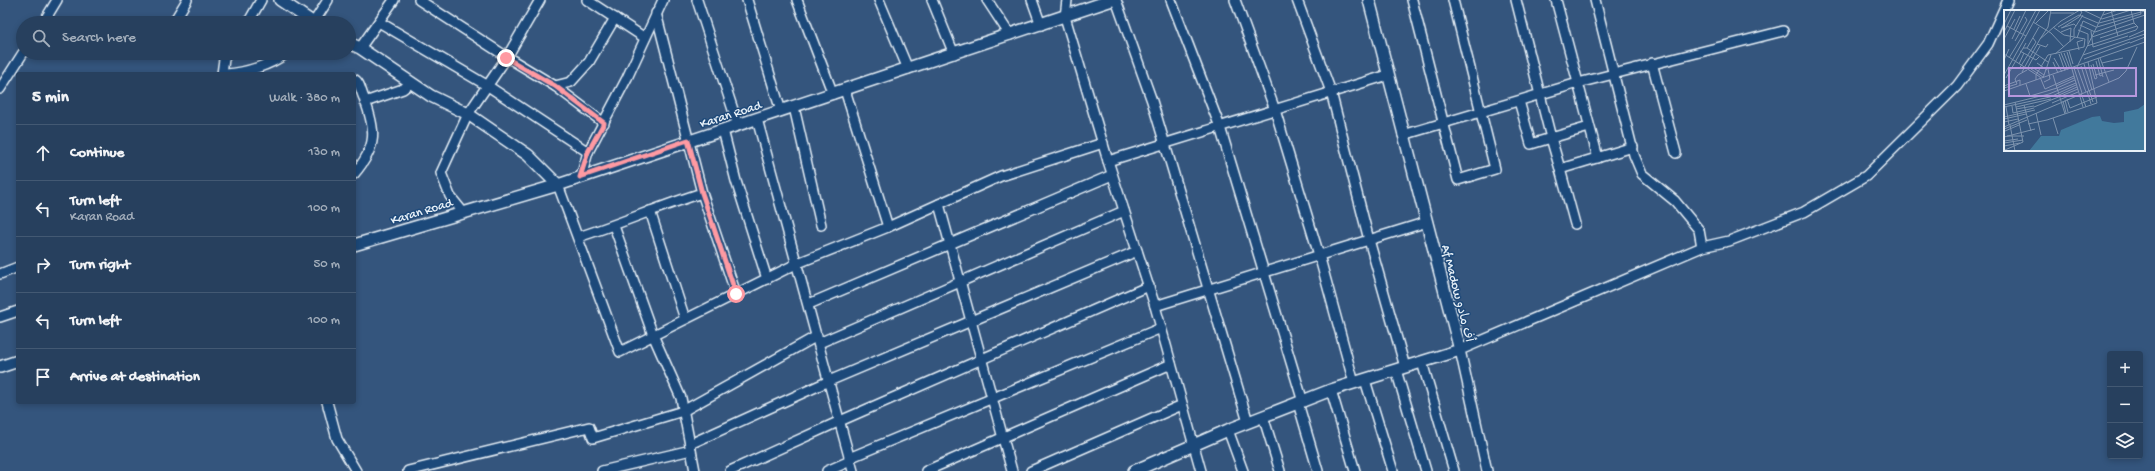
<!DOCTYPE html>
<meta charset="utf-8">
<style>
:root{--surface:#27405e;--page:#2f4764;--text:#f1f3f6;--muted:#a4afbc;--line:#435973}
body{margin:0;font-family:"Gochi Hand","Playpen Sans Arabic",sans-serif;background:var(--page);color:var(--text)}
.controls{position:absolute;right:12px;bottom:12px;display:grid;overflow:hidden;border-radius:4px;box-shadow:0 2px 6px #0003}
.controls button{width:36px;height:36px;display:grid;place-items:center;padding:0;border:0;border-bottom:1px solid var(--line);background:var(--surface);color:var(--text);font:20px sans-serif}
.stop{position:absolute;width:12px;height:12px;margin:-9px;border:3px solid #ff9aa2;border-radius:50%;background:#fff}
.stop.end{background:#ff9aa2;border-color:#fff;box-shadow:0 1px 4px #0008}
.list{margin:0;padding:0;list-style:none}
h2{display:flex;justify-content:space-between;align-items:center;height:52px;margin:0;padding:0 16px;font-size:17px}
h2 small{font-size:13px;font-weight:400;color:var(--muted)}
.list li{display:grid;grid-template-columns:26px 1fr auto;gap:12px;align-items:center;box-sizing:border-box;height:56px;padding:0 16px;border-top:1px solid var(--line)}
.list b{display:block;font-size:15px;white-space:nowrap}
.list p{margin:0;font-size:13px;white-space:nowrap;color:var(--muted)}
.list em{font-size:13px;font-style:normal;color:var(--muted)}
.icon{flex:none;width:22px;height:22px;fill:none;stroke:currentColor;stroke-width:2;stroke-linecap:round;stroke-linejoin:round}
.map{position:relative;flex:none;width:2155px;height:471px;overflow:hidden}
.search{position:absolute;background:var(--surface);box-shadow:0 2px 6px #0003;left:16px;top:16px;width:340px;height:44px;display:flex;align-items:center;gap:10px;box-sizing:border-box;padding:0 14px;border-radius:22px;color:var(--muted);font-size:15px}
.panel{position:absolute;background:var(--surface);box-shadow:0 2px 6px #0003;left:16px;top:72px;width:340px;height:332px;border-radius:4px}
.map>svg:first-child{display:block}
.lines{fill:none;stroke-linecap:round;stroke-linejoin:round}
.minor-casing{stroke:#e8f1f8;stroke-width:12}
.tertiary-casing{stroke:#e8f1f8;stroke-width:14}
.minor{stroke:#1f4a7a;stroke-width:9}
.tertiary{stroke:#1f4a7a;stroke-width:11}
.route{stroke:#ff9aa2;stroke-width:5}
.labels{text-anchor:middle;stroke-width:3;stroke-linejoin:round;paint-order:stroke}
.street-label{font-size:13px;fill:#e8f1f8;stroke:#1f4a7a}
.inset-road{fill:none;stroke:#7c93ae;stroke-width:1}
.view{fill:#b798de;fill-opacity:0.15;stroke:#b798de;stroke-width:2}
.inset-edge{fill:none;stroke:#e8f1f8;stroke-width:2}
</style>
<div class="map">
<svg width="2155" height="471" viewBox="0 0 2155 471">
<rect width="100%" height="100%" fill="#34557d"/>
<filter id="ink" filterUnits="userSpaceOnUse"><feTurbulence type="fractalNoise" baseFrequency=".025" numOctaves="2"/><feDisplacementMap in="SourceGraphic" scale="8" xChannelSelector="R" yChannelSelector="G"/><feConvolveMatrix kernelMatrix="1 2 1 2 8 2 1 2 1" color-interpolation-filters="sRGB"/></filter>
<g filter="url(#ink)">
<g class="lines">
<defs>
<g id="minor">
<path d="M 419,0 L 507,57 L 555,86 L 604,123"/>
<path d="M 587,0 L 645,38"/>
<path d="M 697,0 L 738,125"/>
<path d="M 747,0 L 781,111"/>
<path d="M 797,0 L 833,94"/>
<path d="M 879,0 L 908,69"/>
<path d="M 932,0 L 954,54"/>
<path d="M 987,0 L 1010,35"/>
<path d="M 1032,0 L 1041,25"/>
<path d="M 1067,0 L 1065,17 L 1108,161 L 1155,306 L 1201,471"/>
<path d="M 1116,0 L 1152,101 L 1248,422"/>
<path d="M 1171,0 L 1220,127 L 1303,402"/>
<path d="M 1235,0 L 1275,110 L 1319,255 L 1354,383"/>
<path d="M 1297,0 L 1331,92 L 1369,240 L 1405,367"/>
<path d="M 1412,0 L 1458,180 L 1495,169 L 1453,0"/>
<path d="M 1516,0 L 1551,138 L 1589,127"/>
<path d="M 1556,0 L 1598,158"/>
<path d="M 1595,0 L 1634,155 L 1642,174 L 1675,201 L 1699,230 L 1702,247"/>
<path d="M 314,22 L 328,0"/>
<path d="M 379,22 L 488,86 L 588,152"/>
<path d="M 43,23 L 57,0"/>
<path d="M 173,23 L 187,0"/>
<path d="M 248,23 L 261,0"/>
<path d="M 360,48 L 394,0"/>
<path d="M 1652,63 L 1676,153"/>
<path d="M 222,74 L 224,59 L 228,53"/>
<path d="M 226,74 C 246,73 270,65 287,53"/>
<path d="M 354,79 C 360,82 361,92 364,98 C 376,130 378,146 354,174"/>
<path d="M 555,86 L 571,82 L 589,62 L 615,18"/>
<path d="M 0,89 L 23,53"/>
<path d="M 845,90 L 888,227"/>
<path d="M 1519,101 L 1531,144 L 1551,138 L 1560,169 L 1633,147"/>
<path d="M 365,102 L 403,89 L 411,83"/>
<path d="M 794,107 L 821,225"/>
<path d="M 757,119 L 853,471"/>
<path d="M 723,130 L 736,181 L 767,279"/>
<path d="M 1403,135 L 1578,83 L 1783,31"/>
<path d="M 1108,161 L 1388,75"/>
<path d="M 1560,169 L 1575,224"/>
<path d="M 581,177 L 588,152 L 627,78 L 663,0"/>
<path d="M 558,185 L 620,352 L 798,263 L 888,227 L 1001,176 L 1103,143"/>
<path d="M 702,193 L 736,294"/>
<path d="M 939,204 L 1012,471"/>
<path d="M 650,211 L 685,319"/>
<path d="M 463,212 L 450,196 L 441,173 L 468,114 L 507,57 L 540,0"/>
<path d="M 614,226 L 653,335 L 681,398 L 695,471"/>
<path d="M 578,237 C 620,224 660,206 702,193 L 656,13"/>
<path d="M 0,274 L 18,267"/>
<path d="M 809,304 L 1112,175"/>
<path d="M 1155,306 L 1427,222"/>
<path d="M 0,317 L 18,311"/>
<path d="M 819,343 L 1124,211"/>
<path d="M 1422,362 L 1454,471"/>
<path d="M 1396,370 L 1426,471"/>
<path d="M 1365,380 L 1393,471"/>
<path d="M 1331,390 L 1355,471"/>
<path d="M 327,402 L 337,439 L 356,471"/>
<path d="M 1298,403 L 1318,471"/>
<path d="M 1263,416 L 1280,471"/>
<path d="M 1228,430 L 1243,471"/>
<path d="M 690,444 L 829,381 L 1137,251"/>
<path d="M 849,458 L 1161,328"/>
<path d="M 408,471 L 589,427 L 593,438 L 683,411 L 817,336"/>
<path d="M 602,471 L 691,450"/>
<path d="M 730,471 L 840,421 L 1149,286"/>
<path d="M 827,471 L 850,461"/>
<path d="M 926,471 L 1171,364"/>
<path d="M 1031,471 L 1182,405"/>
<path d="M 1487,471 L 1460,350 L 1702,247 L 1729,241 L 1804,212 L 1866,176 L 1957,86 L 1988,44 L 2008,0"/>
</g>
<g id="tertiary">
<path d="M 280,0 L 314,23"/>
<path d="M 349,43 L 360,48 L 431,96 L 468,114 L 528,155 L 558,185"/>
<path d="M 354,245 L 558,185 L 1112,0"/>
<path d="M 0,367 L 18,361"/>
<path d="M 1134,471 L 1228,430 L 1331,390 L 1460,350 L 1369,0"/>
</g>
</defs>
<!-- minor casing -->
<use href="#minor" class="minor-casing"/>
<!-- tertiary casing -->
<use href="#tertiary" class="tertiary-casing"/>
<!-- minor -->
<use href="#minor" class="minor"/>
<!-- tertiary -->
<use href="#tertiary" class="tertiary"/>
</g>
</g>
<g class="lines" filter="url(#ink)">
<!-- route -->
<path class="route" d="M 506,58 L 555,86 L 604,123 L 588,152 L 580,177 L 688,140 L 702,193 L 736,294"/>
</g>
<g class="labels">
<!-- street labels -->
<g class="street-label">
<text transform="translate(730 113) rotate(-18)" y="5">Karan Road</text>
<text transform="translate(421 210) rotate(-17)" y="5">Karan Road</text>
<text transform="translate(1459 293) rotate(76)" y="5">Af Madow أف مادو</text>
</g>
</g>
<!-- overview -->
<g transform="translate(2004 10)">
<rect width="141" height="141" fill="#34557d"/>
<path d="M 141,94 L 141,141 L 25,141 L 37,126 L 55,126 L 57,120 L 88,107 L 96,106 L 98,111 L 110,113 L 120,112 L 120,102 L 134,99 Z" fill="#41799c"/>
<path class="inset-road" d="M 79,0 L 98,9 L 127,0M 107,0 L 112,19 L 130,13 L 127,0M 47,3 L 70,3M 99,5 L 114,0M 29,12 L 47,23 L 60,37M 32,13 L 45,0M 95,13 L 141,1M 0,14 L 7,0M 76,15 L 91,22 L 141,5M 54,17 L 75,5 L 94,13M 93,17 L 137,4 L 136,0M 57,18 L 70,14 L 72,16M 58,18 L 75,7 L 78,2 L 75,0M 10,19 L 16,6M 74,20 L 84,24 L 84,34M 87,21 L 89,37 L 124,26M 0,22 L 11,0M 57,22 L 67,18 L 66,32M 19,24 L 32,0M 22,26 L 36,0M 70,26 L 70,19 L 79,5M 88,27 L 112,19 L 114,26M 125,27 L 141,20M 73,28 L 79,11 L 92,17M 96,28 L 133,16M 0,29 L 11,9M 8,29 L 22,0M 36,29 L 44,17 L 47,0M 11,31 L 23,10 L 21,7M 126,33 L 141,27M 33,34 L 42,37 L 44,34M 83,36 L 132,20 L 134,17 L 130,13M 19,38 L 23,38 L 44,52M 23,38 L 35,17M 75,40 L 73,32 L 79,30M 16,41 L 32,50 L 35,47M 65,41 L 69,54M 63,42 L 79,97M 57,43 L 64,60M 60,43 L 66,59M 0,44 L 36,67 L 41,79 L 70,66M 51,44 L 71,27M 55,44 L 61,61M 79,45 L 141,24M 5,48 L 19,25M 29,48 L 36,36M 50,48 L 58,62M 94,48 L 99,67M 96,48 L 105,72M 80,49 L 126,32M 0,50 L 5,39M 92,51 L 96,66 L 98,65M 49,52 L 54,63M 33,53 L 43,60M 98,53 L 119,48M 15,54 L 20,43M 80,54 L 88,80M 87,55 L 91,69 L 93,68 L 89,54M 77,56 L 85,81M 28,57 L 40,65M 70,58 L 78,83M 15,59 L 32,32 L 29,28M 23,59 L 29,48M 27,59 L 39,67M 18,62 L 36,29 L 57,11 L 76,0M 0,65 L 22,26 L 3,16M 49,65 L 61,104M 91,65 L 110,60M 2,68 L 22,33M 39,68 L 47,45M 32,70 L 32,65 L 44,45 L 80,37 L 81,29 L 60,25 L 49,17M 40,72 L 46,69 L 44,59M 22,74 L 26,86M 0,76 L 16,70 L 16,75M 52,76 L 70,68M 0,78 L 13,74 L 11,69 L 14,65 L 23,60M 53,78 L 71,70M 85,80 L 89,92M 0,81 L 141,32M 83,81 L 87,94M 82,82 L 73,57 L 101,0M 77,83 L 82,97M 45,84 L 72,73M 55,85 L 73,77M 26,86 L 53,78M 46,87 L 72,75M 63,89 L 66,98 L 93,87M 61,90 L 64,102M 59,91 L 62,103M 48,93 L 74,82M 0,95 L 45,84M 20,95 L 27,121M 8,96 L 9,103 L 30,98M 0,97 L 46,87M 2,97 L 5,115M 12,97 L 47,89M 30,97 L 74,79M 12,99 L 30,96M 32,103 L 37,125M 0,107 L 31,100M 49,108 L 54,124M 0,109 L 22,104M 0,112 L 14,109M 24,114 L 43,110 L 93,93 L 84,52M 6,115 L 11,141M 0,117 L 115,68 L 122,61 L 133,37M 0,119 L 23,110M 1,121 L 15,115M 3,126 L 20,126M 0,127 L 31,119M 0,131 L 14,129M 0,133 L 19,130M 0,135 L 1,140 L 19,132 L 11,92M 0,136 L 16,133"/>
<path class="view" d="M 5,58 L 132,58 L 132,86 L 5,86 Z"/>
<rect width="141" height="141" class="inset-edge"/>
</g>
</svg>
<div class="controls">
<button>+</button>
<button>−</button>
<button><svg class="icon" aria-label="layers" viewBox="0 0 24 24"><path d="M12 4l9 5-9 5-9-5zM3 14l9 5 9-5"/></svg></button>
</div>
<div class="stop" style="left:736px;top:294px"></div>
<div class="stop end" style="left:506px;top:58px"></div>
<div class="search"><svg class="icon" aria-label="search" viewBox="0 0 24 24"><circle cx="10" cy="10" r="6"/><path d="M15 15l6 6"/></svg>Search here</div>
<section class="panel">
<h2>5 min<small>Walk · 380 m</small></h2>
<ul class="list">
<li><svg class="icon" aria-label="ahead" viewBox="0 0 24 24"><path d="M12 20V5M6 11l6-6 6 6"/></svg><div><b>Continue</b></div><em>130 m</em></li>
<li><svg class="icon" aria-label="left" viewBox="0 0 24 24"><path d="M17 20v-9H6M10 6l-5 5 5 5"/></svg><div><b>Turn left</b><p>Karan Road</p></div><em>100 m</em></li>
<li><svg class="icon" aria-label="right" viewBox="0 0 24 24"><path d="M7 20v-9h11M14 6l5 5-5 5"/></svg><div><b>Turn right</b></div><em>50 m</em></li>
<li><svg class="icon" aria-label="left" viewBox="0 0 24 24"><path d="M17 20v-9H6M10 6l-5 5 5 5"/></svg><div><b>Turn left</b></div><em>100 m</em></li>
<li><svg class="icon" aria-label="arrive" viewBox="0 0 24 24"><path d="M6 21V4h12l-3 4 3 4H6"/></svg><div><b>Arrive at destination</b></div></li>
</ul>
</section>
</div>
